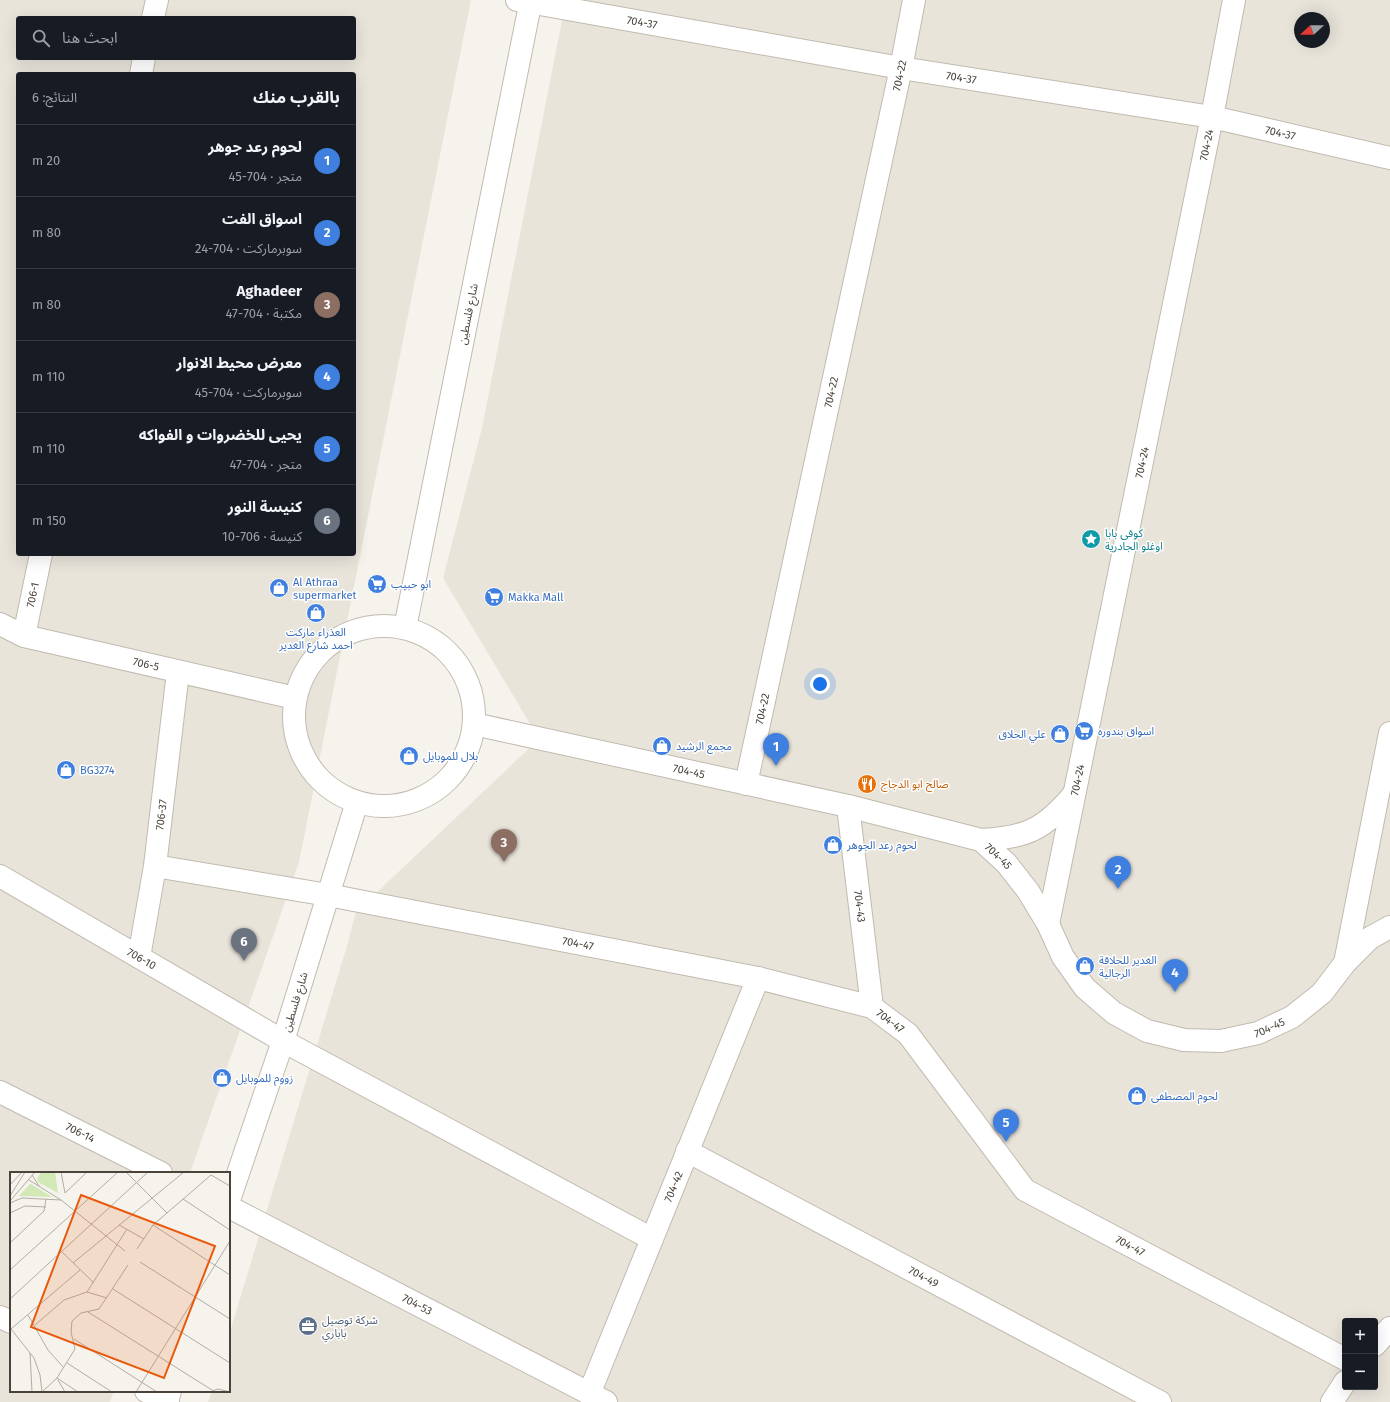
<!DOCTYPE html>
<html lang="ar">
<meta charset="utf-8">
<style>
:root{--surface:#171b24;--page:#20242c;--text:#f1f3f6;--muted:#9ea1a6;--line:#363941;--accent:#0f766e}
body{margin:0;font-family:"Fira Sans","Noto Sans Arabic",sans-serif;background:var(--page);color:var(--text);direction:rtl}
.controls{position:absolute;right:12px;bottom:12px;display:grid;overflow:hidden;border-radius:4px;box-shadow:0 4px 16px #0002}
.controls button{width:36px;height:36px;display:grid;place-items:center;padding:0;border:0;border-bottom:1px solid var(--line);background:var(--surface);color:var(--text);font:20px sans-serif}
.compass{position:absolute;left:1294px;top:12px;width:36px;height:36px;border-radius:50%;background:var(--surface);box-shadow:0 4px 16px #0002;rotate:249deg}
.you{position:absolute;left:820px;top:684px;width:14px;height:14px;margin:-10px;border:3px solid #fff;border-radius:50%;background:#1a73e8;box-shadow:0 0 0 6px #1a73e833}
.badge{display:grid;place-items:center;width:26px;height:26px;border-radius:50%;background:var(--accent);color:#fff;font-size:13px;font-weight:700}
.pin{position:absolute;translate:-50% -33px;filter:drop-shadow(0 1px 2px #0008)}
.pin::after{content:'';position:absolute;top:21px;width:14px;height:12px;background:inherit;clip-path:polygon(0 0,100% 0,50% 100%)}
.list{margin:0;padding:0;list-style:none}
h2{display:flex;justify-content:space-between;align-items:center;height:52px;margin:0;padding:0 16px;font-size:17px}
h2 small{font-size:13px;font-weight:400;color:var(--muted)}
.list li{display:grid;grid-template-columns:26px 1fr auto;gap:12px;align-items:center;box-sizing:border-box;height:72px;padding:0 16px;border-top:1px solid var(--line)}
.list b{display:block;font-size:15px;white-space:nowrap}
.list p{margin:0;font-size:13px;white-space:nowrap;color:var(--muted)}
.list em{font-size:13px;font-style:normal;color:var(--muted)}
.icon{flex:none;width:22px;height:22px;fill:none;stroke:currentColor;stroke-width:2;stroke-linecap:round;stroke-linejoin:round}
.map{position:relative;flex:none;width:1390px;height:1402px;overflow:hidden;direction:ltr}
.search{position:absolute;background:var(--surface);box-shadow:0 4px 16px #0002;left:16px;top:16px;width:340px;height:44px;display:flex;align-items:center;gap:10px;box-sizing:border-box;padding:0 14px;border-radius:4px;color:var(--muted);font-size:15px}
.panel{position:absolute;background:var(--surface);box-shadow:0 4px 16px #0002;left:16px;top:72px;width:340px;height:484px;border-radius:4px;direction:rtl}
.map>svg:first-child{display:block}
.residential{fill:#e9e4da;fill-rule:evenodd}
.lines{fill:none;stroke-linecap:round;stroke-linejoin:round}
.minor-casing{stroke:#c1baaf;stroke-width:24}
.tertiary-casing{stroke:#c1baaf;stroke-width:24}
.minor{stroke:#fff;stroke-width:22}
.tertiary{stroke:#fff;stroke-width:22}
.labels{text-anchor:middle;stroke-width:3;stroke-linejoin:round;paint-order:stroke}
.street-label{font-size:11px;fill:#4a433a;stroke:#fff}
.culture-label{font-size:11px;fill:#0d838f;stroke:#fff;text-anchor:start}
.shop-label{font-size:11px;fill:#366cbe;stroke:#fff;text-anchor:start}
.food-label{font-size:11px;fill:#c56008;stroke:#fff;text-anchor:start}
.service-label{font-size:11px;fill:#4e5e75;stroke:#fff;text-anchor:start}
.inset-road{fill:none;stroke:#b1ada5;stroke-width:1}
.view{fill:#e8590c;fill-opacity:0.15;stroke:#e8590c;stroke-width:2}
.inset-edge{fill:none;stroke:#4a433a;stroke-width:2}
</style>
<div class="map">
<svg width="1390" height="1402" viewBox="0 0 1390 1402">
<rect width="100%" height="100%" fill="#f5f3ec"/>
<!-- residential -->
<g class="residential">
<path d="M 0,0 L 471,0 L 299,862 L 190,1173 L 11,1173 L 11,1391 L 114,1391 L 110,1402 L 0,1402 ZM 18,18 L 354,18 L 354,58 L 18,58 ZM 18,74 L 354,74 L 354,554 L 18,554 Z"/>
<path d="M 566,0 L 1390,0 L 1390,1402 L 208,1402 L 212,1391 L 229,1391 L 229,1335 L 347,946 L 356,912 L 539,739 L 443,578 L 482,428 ZM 1300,18 L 1324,18 L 1324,42 L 1300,42 ZM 1345,1321 L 1375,1321 L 1375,1387 L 1345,1387 Z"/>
</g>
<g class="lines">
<defs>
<g id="minor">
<path id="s1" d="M 517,0 L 901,68 L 1212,117 L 1390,158"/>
<path d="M 153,18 L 157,0"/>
<path d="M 141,74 L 144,58"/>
<path id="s2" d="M 0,624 L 24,636 L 295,698"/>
<circle cx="384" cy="716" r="90"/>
<path d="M 405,628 L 531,0"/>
<path id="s3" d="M 24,636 L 41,554"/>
<path id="s4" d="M 746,784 L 901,68 L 914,0"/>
<path id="s5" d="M 848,806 L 872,1007"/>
<path d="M 981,840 C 1026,838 1045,829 1074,794"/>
<path id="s6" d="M 155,866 L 328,895 L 758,978 L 872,1007 L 908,1034 L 1025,1190 L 1345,1359"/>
<path id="s7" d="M 0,876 L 283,1041 L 652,1239"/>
<path id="s8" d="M 1048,924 L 1212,117 L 1234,0"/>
<path id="s9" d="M 139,957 L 155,866 L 178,672"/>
<path d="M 1345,963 L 1390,733"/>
<path id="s10" d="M 0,1092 L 161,1173"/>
<path id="s11" d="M 687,1151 L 1160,1402"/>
<path id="s12" d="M 229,1207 L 606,1402"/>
<path d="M 0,1317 L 11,1322"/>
<path d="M 1375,1345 L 1390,1328"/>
<path d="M 146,1391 L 168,1402"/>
<path id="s13" d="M 589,1394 L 758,978"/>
<path d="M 1332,1402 L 1345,1382"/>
</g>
<g id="tertiary">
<path id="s14" d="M 474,724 L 848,806 L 981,840 L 1007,864 L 1028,891 L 1048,924 L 1063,957 L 1085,988 L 1114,1013 L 1147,1031 L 1184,1040 L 1221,1041 L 1258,1033 L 1292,1017 L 1322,993 L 1345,963 L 1370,938 L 1390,927"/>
<path d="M 229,1200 L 283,1041 L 357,802"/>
<path d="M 167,1402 L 170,1391"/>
</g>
</defs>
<!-- minor casing -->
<use href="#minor" class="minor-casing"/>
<!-- tertiary casing -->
<use href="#tertiary" class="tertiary-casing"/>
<!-- minor -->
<use href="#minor" class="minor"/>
<!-- tertiary -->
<use href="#tertiary" class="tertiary"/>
</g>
<!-- icons -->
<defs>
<symbol id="sight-disc" viewBox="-11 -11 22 22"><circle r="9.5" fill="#0f9aa8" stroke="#fff"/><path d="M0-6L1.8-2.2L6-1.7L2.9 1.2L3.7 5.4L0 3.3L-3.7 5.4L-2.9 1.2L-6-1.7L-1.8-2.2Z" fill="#fff"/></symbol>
<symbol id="supermarket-disc" viewBox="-11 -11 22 22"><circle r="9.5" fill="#3f7fe0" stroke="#fff"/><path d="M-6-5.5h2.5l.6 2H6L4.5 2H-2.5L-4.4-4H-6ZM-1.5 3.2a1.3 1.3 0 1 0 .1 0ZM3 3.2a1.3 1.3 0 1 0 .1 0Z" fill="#fff"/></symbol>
<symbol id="shop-disc" viewBox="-11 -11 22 22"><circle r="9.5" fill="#3f7fe0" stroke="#fff"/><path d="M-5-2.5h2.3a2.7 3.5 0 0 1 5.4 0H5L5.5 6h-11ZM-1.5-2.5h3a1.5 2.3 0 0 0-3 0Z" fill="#fff"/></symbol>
<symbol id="restaurant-disc" viewBox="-11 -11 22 22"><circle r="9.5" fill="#e8710a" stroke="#fff"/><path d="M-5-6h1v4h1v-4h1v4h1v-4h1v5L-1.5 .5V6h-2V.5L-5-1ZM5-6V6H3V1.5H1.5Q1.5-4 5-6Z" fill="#fff"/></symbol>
<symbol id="office-disc" viewBox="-11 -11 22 22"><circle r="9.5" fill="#5c6f8a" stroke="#fff"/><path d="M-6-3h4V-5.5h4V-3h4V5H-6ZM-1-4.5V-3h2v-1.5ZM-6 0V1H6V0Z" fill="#fff"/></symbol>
</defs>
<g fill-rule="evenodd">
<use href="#sight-disc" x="1080" y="528" width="22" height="22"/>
<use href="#supermarket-disc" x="366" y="573" width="22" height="22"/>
<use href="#shop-disc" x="268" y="577" width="22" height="22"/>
<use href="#supermarket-disc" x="483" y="586" width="22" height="22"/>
<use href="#shop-disc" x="305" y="602" width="22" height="22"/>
<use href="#supermarket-disc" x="1073" y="720" width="22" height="22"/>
<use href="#shop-disc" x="1049" y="723" width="22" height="22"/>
<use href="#shop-disc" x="651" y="735" width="22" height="22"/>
<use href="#shop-disc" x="398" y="745" width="22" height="22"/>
<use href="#shop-disc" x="55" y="759" width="22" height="22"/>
<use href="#restaurant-disc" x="856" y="773" width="22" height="22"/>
<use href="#shop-disc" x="822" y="834" width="22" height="22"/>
<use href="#shop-disc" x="1074" y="955" width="22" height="22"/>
<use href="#shop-disc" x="211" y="1067" width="22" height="22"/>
<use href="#shop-disc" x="1126" y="1085" width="22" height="22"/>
<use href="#office-disc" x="297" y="1315" width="22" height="22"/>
</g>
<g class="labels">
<!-- street labels -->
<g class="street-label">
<text dy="4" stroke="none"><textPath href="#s1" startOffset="127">704-37</textPath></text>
<text dy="4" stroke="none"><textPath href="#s4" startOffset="725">704-22</textPath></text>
<text dy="4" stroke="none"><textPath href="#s1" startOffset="451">704-37</textPath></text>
<text dy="4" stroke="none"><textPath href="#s1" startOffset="775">704-37</textPath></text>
<text dy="4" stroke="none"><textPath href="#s8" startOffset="795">704-24</textPath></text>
<text transform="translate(468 314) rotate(-79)" y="4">شارع فلسطين</text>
<text dy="4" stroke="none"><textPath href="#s4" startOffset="401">704-22</textPath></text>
<text dy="4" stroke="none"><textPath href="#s8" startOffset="471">704-24</textPath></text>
<text dy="4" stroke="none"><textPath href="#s3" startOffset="42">706-1</textPath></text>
<text dy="4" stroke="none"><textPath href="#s2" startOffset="152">706-5</textPath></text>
<text dy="4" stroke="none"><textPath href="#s4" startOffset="77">704-22</textPath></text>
<text dy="4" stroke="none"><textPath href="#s14" startOffset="220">704-45</textPath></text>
<text dy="4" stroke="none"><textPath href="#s8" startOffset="147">704-24</textPath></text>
<text dy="4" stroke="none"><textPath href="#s9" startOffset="144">706-37</textPath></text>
<text dy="4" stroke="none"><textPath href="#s14" startOffset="544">704-45</textPath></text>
<text dy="4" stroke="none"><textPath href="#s5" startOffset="101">704-43</textPath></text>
<text dy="4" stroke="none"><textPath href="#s6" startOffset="430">704-47</textPath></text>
<text dy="4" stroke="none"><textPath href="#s7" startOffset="164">706-10</textPath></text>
<text transform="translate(295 1002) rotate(-73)" y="4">شارع فلسطين</text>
<text dy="4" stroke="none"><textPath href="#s6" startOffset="754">704-47</textPath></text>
<text dy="4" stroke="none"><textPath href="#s14" startOffset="904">704-45</textPath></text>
<text dy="4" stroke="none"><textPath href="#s10" startOffset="90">706-14</textPath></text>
<text dy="4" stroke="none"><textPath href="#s13" startOffset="224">704-42</textPath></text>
<text dy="4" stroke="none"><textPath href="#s6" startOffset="1090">704-47</textPath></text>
<text dy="4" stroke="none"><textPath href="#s11" startOffset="268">704-49</textPath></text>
<text dy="4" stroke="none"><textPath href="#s12" startOffset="212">704-53</textPath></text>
</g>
<!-- culture labels -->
<g class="culture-label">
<text x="1105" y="537">كوفي بابا<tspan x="1105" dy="13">اوغلو الجادرية</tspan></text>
</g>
<!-- shop labels -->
<g class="shop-label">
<text x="293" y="586">Al Athraa<tspan x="293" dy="13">supermarket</tspan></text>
<text x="391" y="588">ابو حبيب</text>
<text x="508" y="601">Makka Mall</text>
<text x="316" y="636" text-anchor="middle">العذراء ماركت<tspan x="316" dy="13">احمد شارع الغدير</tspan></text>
<text x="1098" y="735">اسواق بندوره</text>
<text x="1046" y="738" text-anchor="end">علي الحلاق</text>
<text x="676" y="750">مجمع الرشيد</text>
<text x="423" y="760">بلال للموبايل</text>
<text x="80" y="774">BG3274</text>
<text x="847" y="849">لحوم رعد الجوهر</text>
<text x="1099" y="964">الغدير للحلاقة<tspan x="1099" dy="13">الرجالية</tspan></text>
<text x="236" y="1082">زووم للموبايل</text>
<text x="1151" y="1100">لحوم المصطفى</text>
</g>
<!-- food labels -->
<g class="food-label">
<text x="881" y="788">صالح ابو الدجاج</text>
</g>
<!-- service labels -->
<g class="service-label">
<text x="322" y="1324">شركة توصيل<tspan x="322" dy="13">باباري</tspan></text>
</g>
</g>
<!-- overview -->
<g transform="translate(10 1172)">
<rect width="220" height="220" fill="#f5f3ec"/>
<path d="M 31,0 L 45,0 L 48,21 L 28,10 L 27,7 ZM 20,12 L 21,12 L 42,25 L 9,24 Z" fill="#d2e8b7"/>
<path class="inset-road" d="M 51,0 L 55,21M 116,0 L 157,41M 22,3 L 29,14M 19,8 L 51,28 L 115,79M 0,13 L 12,0M 55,21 L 77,0M 0,24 L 15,0M 173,27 L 220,58M 0,29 L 25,0M 0,31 L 12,26 L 51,28M 0,41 L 15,34 L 36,35M 109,53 L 134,67M 143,53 L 220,103M 0,71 L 34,39 L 36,27M 127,77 L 143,53 L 201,3 L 220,14M 51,79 L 84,111M 130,90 L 220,147M 63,91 L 174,0M 0,98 L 108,0M 103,117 L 220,191M 77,120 L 97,126M 0,127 L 138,0M 78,140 L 202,218M 18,143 L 38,178 L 54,196M 25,153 L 54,128 L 77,120 L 117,57M 1,157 L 70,98M 1,157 L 24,186 L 30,203 L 32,220M 64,167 L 147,220M 20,181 L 22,220M 57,191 L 102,220M 47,206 L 68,220M 48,208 L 55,220M 32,220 L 47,206 L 65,177 L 61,160 L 62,149 L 71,141 L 89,137 L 118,93M 126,220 L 220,69M 199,220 L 208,217 L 220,220"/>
<path class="view" d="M 71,23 L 205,74 L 154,206 L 21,155 Z"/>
<rect width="220" height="220" class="inset-edge"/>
</g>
</svg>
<div class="controls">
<button>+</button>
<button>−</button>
</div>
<svg class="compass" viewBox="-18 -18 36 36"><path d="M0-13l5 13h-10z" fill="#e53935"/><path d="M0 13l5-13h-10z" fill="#9ea1a6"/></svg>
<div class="you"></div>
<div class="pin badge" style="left:776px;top:766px;background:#3f7fe0">1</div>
<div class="pin badge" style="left:1118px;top:889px;background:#3f7fe0">2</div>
<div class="pin badge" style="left:504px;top:862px;background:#8d6e63">3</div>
<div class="pin badge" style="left:1175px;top:992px;background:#3f7fe0">4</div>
<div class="pin badge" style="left:1006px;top:1142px;background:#3f7fe0">5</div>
<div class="pin badge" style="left:244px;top:961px;background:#6b7280">6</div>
<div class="search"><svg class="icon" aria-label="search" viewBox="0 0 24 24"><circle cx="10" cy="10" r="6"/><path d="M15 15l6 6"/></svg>ابحث هنا</div>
<section class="panel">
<h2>بالقرب منك<small>النتائج: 6</small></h2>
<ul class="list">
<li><span class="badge" style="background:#3f7fe0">1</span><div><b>لحوم رعد جوهر</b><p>متجر · 704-45</p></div><em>20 m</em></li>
<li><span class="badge" style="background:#3f7fe0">2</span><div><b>اسواق الفت</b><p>سوبرماركت · 704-24</p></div><em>80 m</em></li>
<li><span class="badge" style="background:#8d6e63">3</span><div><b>Aghadeer</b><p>مكتبة · 704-47</p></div><em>80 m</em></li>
<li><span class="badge" style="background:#3f7fe0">4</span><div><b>معرض محيط الانوار</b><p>سوبرماركت · 704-45</p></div><em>110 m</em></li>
<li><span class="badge" style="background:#3f7fe0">5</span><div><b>يحيى للخضروات و الفواكه</b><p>متجر · 704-47</p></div><em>110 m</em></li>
<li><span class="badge" style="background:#6b7280">6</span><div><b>كنيسة النور</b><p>كنيسة · 706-10</p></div><em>150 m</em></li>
</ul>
</section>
</div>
